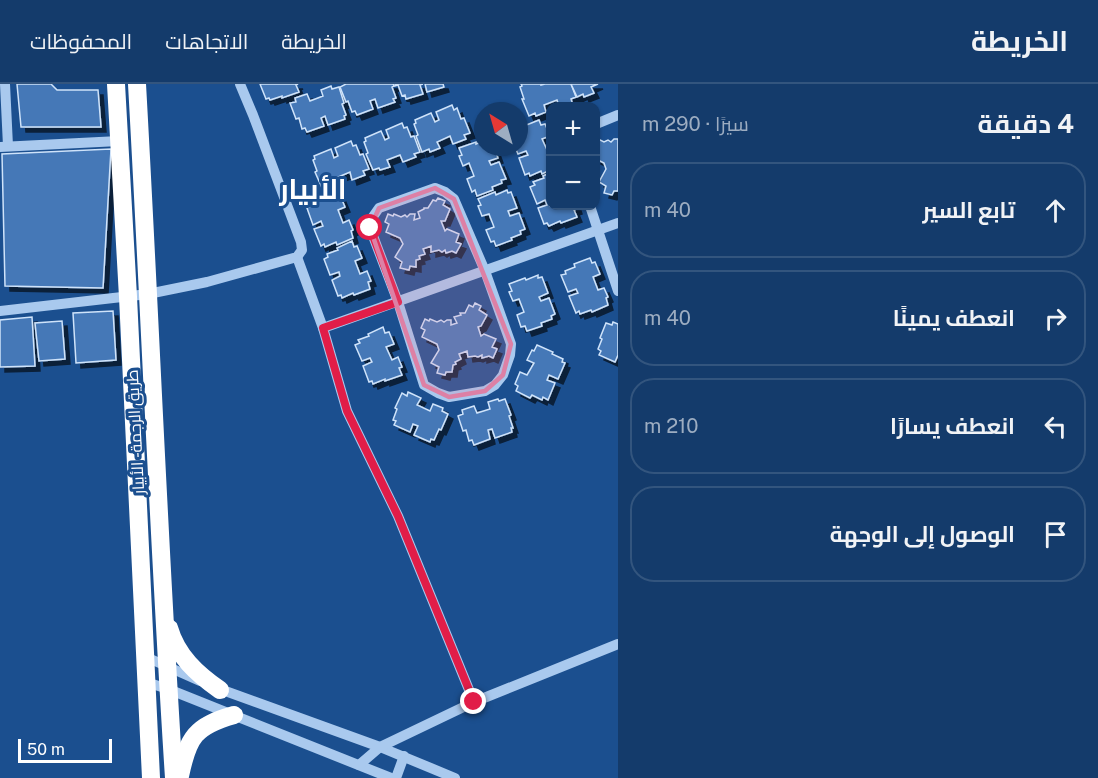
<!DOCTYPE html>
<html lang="ar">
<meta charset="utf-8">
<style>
:root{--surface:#143b6b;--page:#1d4271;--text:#f1f3f6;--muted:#9dadc1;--line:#33557e}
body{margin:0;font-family:"Public Sans",Cairo,sans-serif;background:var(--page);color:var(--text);direction:rtl}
.controls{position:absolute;right:18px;top:18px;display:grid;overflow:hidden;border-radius:12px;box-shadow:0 2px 4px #0004}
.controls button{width:54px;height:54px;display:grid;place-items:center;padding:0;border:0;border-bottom:2px solid var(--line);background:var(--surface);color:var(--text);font:30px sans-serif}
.compass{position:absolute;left:474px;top:18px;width:54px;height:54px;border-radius:50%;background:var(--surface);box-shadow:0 2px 4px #0004;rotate:323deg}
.scale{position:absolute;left:18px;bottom:15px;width:94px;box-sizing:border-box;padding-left:6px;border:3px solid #fff;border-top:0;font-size:16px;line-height:21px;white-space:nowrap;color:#fff;-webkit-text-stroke:4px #1b4f8f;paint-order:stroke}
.stop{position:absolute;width:18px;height:18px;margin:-14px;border:4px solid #e11d48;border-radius:50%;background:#fff}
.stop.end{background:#e11d48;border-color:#fff;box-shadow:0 2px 6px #0008}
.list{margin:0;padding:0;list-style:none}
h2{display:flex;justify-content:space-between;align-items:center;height:78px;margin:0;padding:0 24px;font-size:26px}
h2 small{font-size:20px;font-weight:400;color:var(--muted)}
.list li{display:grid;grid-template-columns:39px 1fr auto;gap:18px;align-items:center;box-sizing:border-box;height:96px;margin:0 12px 12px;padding:0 12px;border:2px solid var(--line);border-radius:24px}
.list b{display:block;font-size:22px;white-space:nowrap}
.list em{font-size:20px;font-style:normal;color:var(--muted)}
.icon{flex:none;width:33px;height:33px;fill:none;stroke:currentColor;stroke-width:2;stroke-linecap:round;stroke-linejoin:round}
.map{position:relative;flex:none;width:618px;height:694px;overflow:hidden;direction:ltr}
header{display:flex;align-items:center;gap:36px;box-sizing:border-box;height:84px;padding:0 30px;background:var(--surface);border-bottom:2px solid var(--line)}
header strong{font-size:28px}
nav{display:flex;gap:33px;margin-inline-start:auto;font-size:21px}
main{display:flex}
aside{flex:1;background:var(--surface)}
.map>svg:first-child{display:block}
.building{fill:#4478b7;stroke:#cfe3fa;stroke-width:1.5;filter:url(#shadow)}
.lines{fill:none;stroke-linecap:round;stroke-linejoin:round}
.minor{stroke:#a9c9ee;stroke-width:10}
.highway{stroke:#fff;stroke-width:18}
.route{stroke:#e11d48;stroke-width:8}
.marked{fill:#dd80a5;fill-opacity:0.2;stroke:#dd80a5;stroke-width:4.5;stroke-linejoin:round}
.labels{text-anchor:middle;stroke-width:6;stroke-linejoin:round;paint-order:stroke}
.street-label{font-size:16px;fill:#fff;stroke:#1b4f8f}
.town-label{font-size:28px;font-weight:bold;fill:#fff;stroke:#1b4f8f}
</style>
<header>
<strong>الخريطة</strong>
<nav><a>الخريطة</a><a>الاتجاهات</a><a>المحفوظات</a></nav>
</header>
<main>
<aside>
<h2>4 دقيقة<small>سيرًا · 290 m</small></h2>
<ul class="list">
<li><svg class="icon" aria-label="ahead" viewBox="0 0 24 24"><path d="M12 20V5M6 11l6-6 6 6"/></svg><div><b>تابع السير</b></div><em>40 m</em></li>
<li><svg class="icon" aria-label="right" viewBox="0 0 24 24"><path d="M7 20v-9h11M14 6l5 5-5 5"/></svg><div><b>انعطف يمينًا</b></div><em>40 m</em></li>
<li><svg class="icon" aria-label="left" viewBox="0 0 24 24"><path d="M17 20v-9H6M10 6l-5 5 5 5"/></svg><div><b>انعطف يسارًا</b></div><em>210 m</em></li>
<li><svg class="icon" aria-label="arrive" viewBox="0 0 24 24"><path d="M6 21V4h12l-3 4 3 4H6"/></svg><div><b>الوصول إلى الوجهة</b></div></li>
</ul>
</aside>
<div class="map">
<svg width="618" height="694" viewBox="0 0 618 694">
<defs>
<filter id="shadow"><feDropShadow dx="5" dy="5" stdDeviation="0" flood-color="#0009"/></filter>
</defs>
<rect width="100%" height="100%" fill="#1b4f8f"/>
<!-- building -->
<g class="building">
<path d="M 17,0 L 51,0 L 57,6 L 98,6 L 101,43 L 21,43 Z"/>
<path d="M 260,0 L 298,0 L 296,1 L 299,8 L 282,14 L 282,12 L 270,16 L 269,14 L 266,15 Z"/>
<path d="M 346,0 L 393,0 L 394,2 L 392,3 L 396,14 L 393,15 L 395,18 L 378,24 L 375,15 L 370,17 L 373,25 L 357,31 L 355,27 L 352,28 L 348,17 L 346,18 L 340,3 Z"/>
<path d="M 395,0 L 423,0 L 420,1 L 423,10 L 406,15 L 405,11 L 402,12 L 398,1 L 395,2 Z"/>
<path d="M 425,0 L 443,0 L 444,3 L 427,8 Z"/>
<path d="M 521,0 L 541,0 L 541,1 L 545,0 L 571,0 L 576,13 L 571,15 L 572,18 L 562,22 L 559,22 L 557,16 L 544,21 L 546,28 L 536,32 L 535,29 L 529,32 L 522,15 L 524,15 L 520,3 L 522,2 Z"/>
<path d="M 571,0 L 598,0 L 591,3 L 594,9 L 584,13 L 583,10 L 577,13 Z"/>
<path d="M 331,2 L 332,5 L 339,3 L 344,19 L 342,20 L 346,31 L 344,32 L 345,35 L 328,41 L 325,32 L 321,34 L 324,42 L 307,48 L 305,44 L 302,45 L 299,34 L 296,35 L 290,19 L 296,18 L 295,14 L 307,10 L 310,17 L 323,12 L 321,6 Z"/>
<path d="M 452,21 L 454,26 L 457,24 L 461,35 L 464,34 L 470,49 L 464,51 L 466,55 L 453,60 L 450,52 L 437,58 L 440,64 L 430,68 L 429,65 L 422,68 L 416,52 L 418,51 L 414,40 L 416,39 L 415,36 L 431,29 L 435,38 L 439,36 L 436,28 Z"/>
<path d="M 539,36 L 541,41 L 545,40 L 550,52 L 542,55 L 548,68 L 550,67 L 550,86 L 542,90 L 541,87 L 530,92 L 529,89 L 525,91 L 519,74 L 528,71 L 526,67 L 518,70 L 515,63 L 519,63 L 519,47 L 525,44 L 524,42 Z"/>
<path d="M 402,39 L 404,44 L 407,43 L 411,53 L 414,52 L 420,68 L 414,70 L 416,73 L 403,78 L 400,71 L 387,76 L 390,83 L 380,86 L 379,84 L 373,86 L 366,70 L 368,69 L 364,58 L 366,57 L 365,54 L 381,47 L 385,56 L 389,54 L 386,46 Z"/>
<path d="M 598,55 L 604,58 L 608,56 L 611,58 L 614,55 L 618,55 L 618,107 L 614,107 L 612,111 L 604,109 L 606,102 L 599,98 L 606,85 L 604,79 L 596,75 L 596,57 L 597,57 Z"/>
<path d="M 351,57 L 353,62 L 356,61 L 360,71 L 363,70 L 369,85 L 363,87 L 365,91 L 352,96 L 350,88 L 336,94 L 339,100 L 329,104 L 328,101 L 322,104 L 315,88 L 317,87 L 313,76 L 315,75 L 314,72 L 331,65 L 334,74 L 338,72 L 335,64 Z"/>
<path d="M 483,57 L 483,63 L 494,63 L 498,74 L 489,77 L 491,81 L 499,78 L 506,95 L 501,96 L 502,99 L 492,103 L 493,106 L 477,112 L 475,106 L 472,108 L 467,95 L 474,92 L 469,79 L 463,82 L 459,72 L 462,71 L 459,64 L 476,58 L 476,60 Z"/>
<path d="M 111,65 L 103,204 L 5,202 L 2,70 Z"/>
<path d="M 550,89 L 550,122 L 576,122 L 577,125 L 574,126 L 577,133 L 561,139 L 560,137 L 549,142 L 547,139 L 544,140 L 538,124 L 547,121 L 545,116 L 537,120 L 530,103 L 535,101 L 533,98 L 544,94 L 543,92 Z"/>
<path d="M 507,106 L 508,109 L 511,108 L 517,124 L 508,127 L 510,132 L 519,129 L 525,145 L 520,147 L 521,150 L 511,154 L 512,156 L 496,162 L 494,157 L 491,158 L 486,146 L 494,143 L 489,130 L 482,132 L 478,122 L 481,121 L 478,115 L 495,108 L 496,111 Z"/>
<path d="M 335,107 L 337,112 L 340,111 L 345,123 L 338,126 L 343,139 L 349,136 L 353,146 L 351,147 L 353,154 L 337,161 L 336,158 L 325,163 L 324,160 L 321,162 L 314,145 L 323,142 L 321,137 L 313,141 L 307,124 L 311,122 L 310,120 L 320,115 L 319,113 Z"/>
<path d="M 438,114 L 445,117 L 443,121 L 450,125 L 445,137 L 441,137 L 445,147 L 447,145 L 459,150 L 456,158 L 461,160 L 456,169 L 452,167 L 446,169 L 445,166 L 442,168 L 439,166 L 431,168 L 431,162 L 423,165 L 425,170 L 419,172 L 420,175 L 416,176 L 416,183 L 410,182 L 409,186 L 400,184 L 402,178 L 395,173 L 403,160 L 400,154 L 386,148 L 389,140 L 385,138 L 388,130 L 393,132 L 394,130 L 401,133 L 405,131 L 407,133 L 410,130 L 415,130 L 414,136 L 420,134 L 418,128 L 424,125 L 424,124 L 428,124 L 433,116 L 436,117 Z"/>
<path d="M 352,157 L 354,163 L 357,162 L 362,174 L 355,177 L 360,190 L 367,187 L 371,197 L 368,198 L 370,205 L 354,211 L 353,209 L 342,214 L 341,211 L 338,212 L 332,196 L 340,192 L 339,188 L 330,191 L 324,175 L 328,173 L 327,170 L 338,166 L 337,164 Z"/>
<path d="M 590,174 L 592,179 L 595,178 L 600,190 L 593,193 L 598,206 L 604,204 L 608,213 L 606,214 L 608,221 L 592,228 L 591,226 L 580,230 L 579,227 L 576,229 L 569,212 L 578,209 L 576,205 L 568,208 L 561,191 L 566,190 L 565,187 L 575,183 L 574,180 Z"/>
<path d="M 538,191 L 538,194 L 542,193 L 548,209 L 539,213 L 541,217 L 549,214 L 555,230 L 551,232 L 552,235 L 541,239 L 542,242 L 527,247 L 525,242 L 521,243 L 517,231 L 524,228 L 519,215 L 513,217 L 509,208 L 512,207 L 509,200 L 525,194 L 526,196 Z"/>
<path d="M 475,219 L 481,222 L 479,226 L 487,231 L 481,242 L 478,243 L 481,252 L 484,250 L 496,255 L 492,263 L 497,265 L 493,274 L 489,272 L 482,274 L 482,271 L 478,273 L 475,272 L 468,273 L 467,267 L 459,270 L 461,275 L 455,278 L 456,280 L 453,281 L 452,288 L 446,288 L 445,291 L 437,289 L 439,283 L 431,279 L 439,266 L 437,260 L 422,253 L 425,246 L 421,244 L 425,235 L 429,237 L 430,235 L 437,238 L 441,236 L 444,238 L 447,236 L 451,236 L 451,241 L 457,239 L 454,233 L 461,231 L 460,229 L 465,229 L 469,221 L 473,223 Z"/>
<path d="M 113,227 L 116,276 L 76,279 L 73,229 Z"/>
<path d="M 32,233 L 35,282 L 0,283 L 0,236 Z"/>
<path d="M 62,237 L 65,275 L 39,277 L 35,239 Z"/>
<path d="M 613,238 L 618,240 L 618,271 L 615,278 L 599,271 L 601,267 L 598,265 L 602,255 L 600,254 L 606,239 L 612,241 Z"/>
<path d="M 383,243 L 385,249 L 389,248 L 394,260 L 386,263 L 392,276 L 398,273 L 402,283 L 399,284 L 402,291 L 385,297 L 385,295 L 373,300 L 372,297 L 369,298 L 363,282 L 372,278 L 370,274 L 362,277 L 355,261 L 360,259 L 358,256 L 369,252 L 368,250 Z"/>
<path d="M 537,261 L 553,268 L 552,270 L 563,275 L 562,278 L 565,279 L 558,295 L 549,291 L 547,296 L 555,299 L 548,316 L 543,313 L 542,316 L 532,311 L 530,314 L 516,307 L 518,302 L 515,300 L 520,288 L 527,291 L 534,279 L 527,276 L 532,266 L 534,267 Z"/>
<path d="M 408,308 L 421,314 L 417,321 L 430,327 L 433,320 L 443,324 L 442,327 L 448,330 L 441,346 L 439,345 L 434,356 L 431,355 L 430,358 L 414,351 L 418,342 L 413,340 L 410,348 L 394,341 L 396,337 L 393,336 L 397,325 L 395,324 L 402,309 L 407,312 Z"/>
<path d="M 498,315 L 499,317 L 505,315 L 511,331 L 509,332 L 513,344 L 511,344 L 512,348 L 495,354 L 492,345 L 488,346 L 490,355 L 474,361 L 472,356 L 469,357 L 466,346 L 463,347 L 458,332 L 463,330 L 462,326 L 474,322 L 477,329 L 490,325 L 488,318 Z"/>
</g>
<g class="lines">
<!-- minor -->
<g class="minor">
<path d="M 5,0 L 8,62"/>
<path d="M 596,40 L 618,31"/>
<path d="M 0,63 L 119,57"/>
<path d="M 435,104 L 445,108 L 454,115 L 485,187 L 511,260 L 510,271 L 503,291 L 495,301 L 485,307 L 449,313 L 438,309 L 424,301 L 398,218 L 370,144 L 372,134 L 379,124 Z"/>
<path d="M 590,122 L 618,207"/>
<path d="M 297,173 L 323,244 L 347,327 L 398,432 L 474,618"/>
<path d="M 0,227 L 148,210 L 207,198 L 297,173 L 302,166 L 301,158 L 253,31 L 240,0"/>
<path d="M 323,244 L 618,139"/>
<path d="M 146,573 L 200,597"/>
<path d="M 146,598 L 168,605 L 391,694"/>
<path d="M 217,604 L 380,663 L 455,694"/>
<path d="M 359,681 L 380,663 L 474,618 L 618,560"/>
<path d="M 396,694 L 404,672"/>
</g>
<!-- highway -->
<g class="highway">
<path d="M 116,0 L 128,213 L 151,694"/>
<path d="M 137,0 C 150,231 159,463 174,694"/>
<path d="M 169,544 C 177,572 197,590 220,606"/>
<path d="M 180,692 C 188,653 195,642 234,631"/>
</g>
</g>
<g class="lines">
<!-- route -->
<path class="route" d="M 370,144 L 398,218 L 323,244 L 347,327 L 398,432 L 474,618"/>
</g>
<!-- marked area -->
<path class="marked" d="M 435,104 L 454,115 L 511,260 L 503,291 L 485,307 L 449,313 L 424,301 L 370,144 L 379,124 Z"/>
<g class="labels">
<!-- street labels -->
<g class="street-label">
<text transform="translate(135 348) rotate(-93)" y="6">طريق الرجمة - الأبيار</text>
</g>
<!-- town labels -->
<g class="town-label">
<text x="313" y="115">الأبيار</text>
</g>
</g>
</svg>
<div class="controls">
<button>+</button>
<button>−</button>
</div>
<svg class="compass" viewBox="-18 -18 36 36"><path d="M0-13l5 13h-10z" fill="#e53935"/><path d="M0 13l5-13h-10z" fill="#9dadc1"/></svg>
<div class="scale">50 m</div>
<div class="stop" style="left:370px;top:144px"></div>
<div class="stop end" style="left:474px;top:618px"></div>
</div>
</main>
